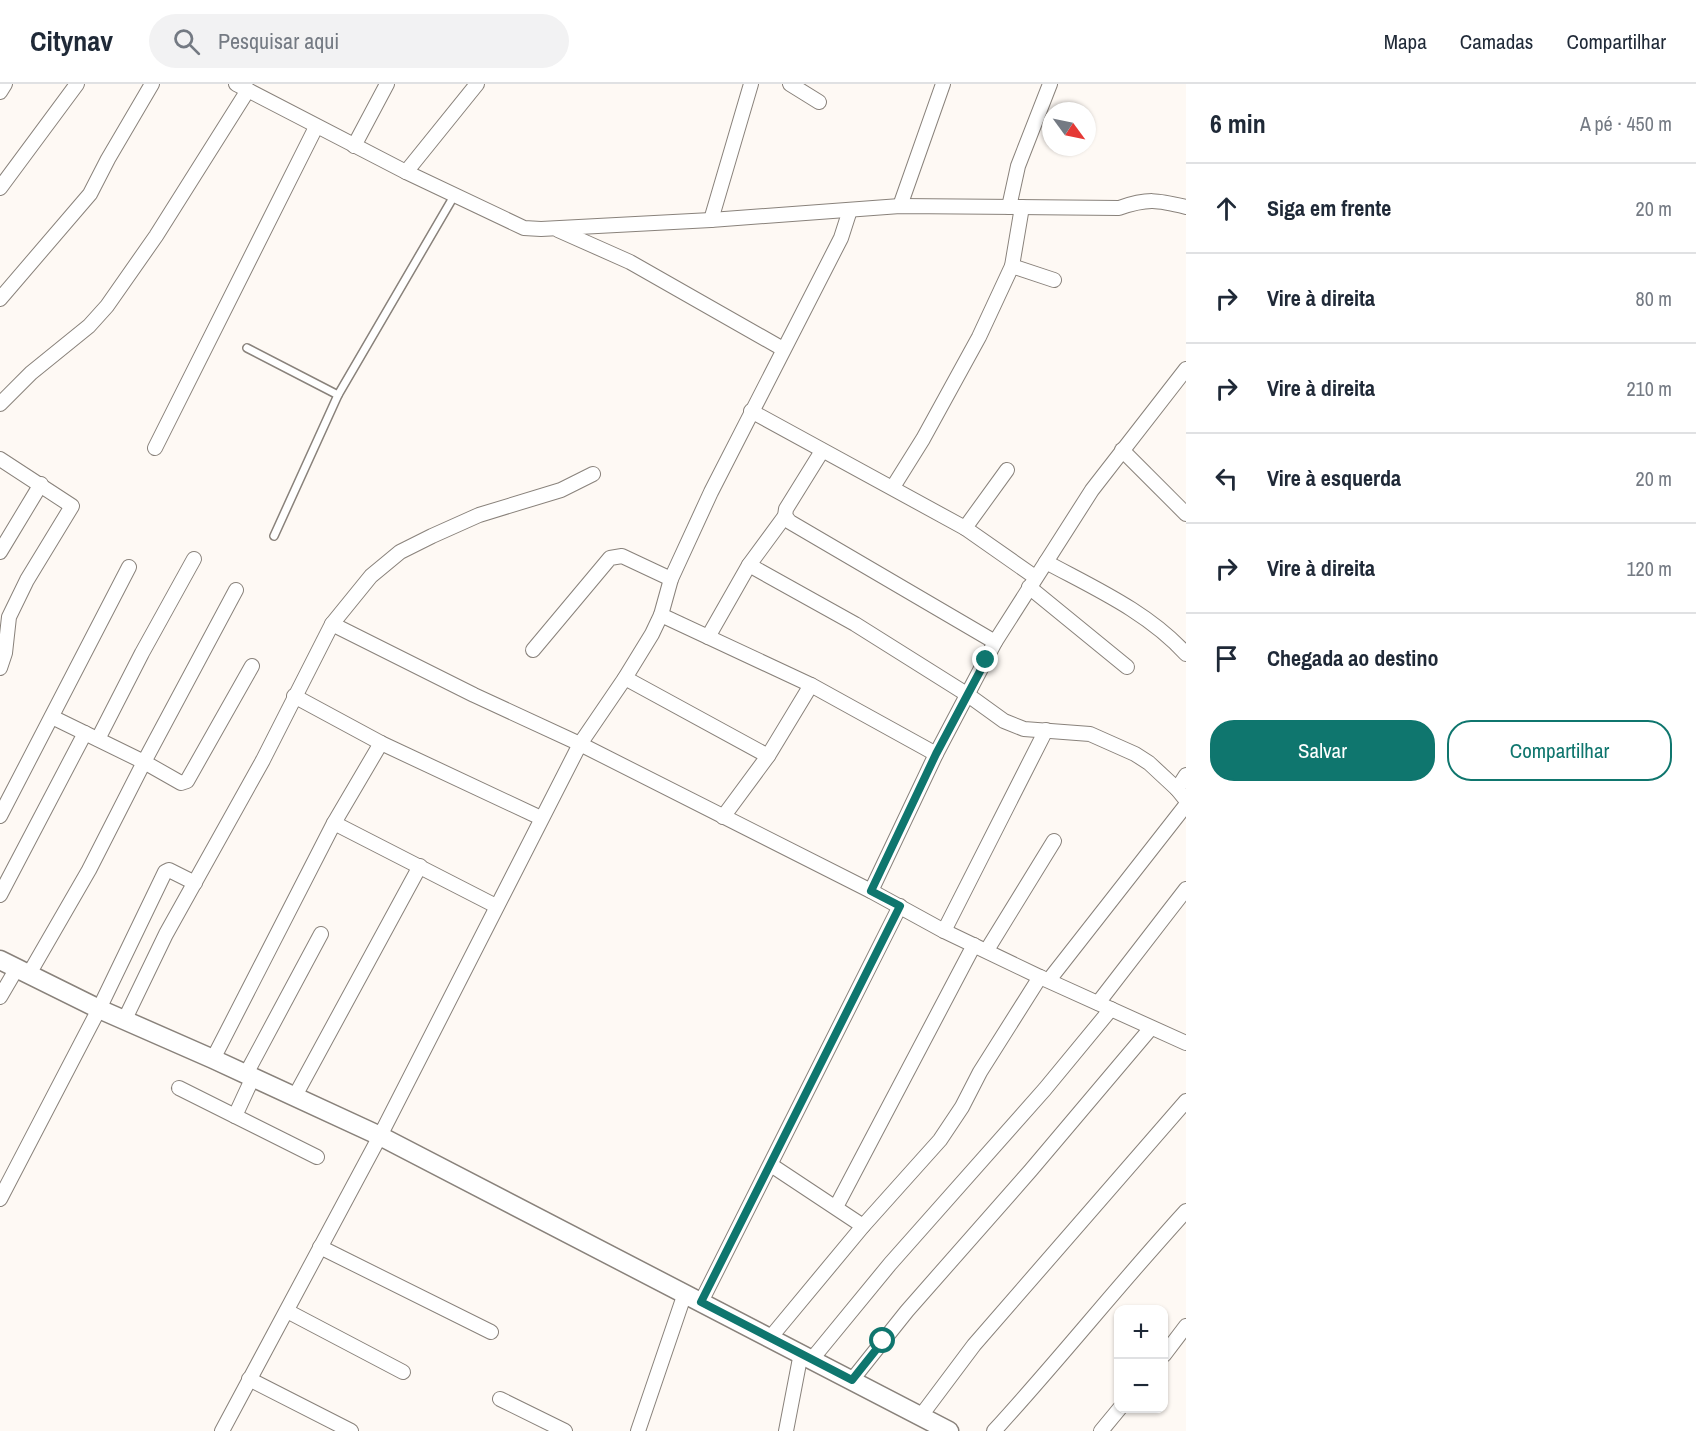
<!DOCTYPE html>
<html lang="pt">
<meta charset="utf-8">
<style>
:root{--surface:#fff;--page:#f2f2f3;--text:#1f2937;--muted:#747a83;--line:#e0e1e3;--accent:#0f766e}
body{margin:0;font-family:"Archivo Narrow",sans-serif;background:var(--page);color:var(--text)}
.controls{position:absolute;right:18px;bottom:18px;display:grid;overflow:hidden;border-radius:12px;box-shadow:0 2px 4px #0004}
.controls button{width:54px;height:54px;display:grid;place-items:center;padding:0;border:0;border-bottom:2px solid var(--line);background:var(--surface);color:var(--text);font:30px sans-serif}
.compass{position:absolute;left:1042px;top:18px;width:54px;height:54px;border-radius:50%;background:var(--surface);box-shadow:0 2px 4px #0004;rotate:123deg}
.stop{position:absolute;width:18px;height:18px;margin:-14px;border:4px solid #0f766e;border-radius:50%;background:#fff}
.stop.end{background:#0f766e;border-color:#fff;box-shadow:0 2px 6px #0008}
.list{margin:0;padding:0;list-style:none}
h2{display:flex;justify-content:space-between;align-items:center;height:78px;margin:0;padding:0 24px;font-size:26px}
h2 small{font-size:20px;font-weight:400;color:var(--muted)}
.list li{display:grid;grid-template-columns:39px 1fr auto;gap:18px;align-items:center;box-sizing:border-box;height:90px;padding:0 24px;border-top:2px solid var(--line)}
.list b{display:block;font-size:22px;white-space:nowrap}
.list em{font-size:20px;font-style:normal;color:var(--muted)}
.actions{display:flex;gap:12px;padding:18px 24px}
.actions a{flex:1;padding:14px 0;border:2px solid var(--accent);border-radius:24px;text-align:center;font-size:21px;color:var(--accent)}
.actions .main{background:var(--accent);color:#fff}
.icon{flex:none;width:33px;height:33px;fill:none;stroke:currentColor;stroke-width:2;stroke-linecap:round;stroke-linejoin:round}
.map{position:relative;flex:none;width:1186px;height:1347px;overflow:hidden}
header{display:flex;align-items:center;gap:36px;box-sizing:border-box;height:84px;padding:0 30px;background:var(--surface);border-bottom:2px solid var(--line)}
header strong{font-size:28px}
nav{display:flex;gap:33px;margin-inline-start:auto;font-size:21px}
.search{width:420px;height:54px;background:var(--page);display:flex;align-items:center;gap:15px;box-sizing:border-box;padding:0 21px;border-radius:33px;color:var(--muted);font-size:22px}
main{display:flex}
aside{flex:1;background:var(--surface)}
.map>svg:first-child{display:block}
.lines{fill:none;stroke-linecap:round;stroke-linejoin:round}
.lane-casing{stroke:#89827b;stroke-width:10}
.street-casing{stroke:#89827b;stroke-width:16}
.secondary-casing{stroke:#89827b;stroke-width:21}
.lane{stroke:#fff;stroke-width:7}
.street{stroke:#fff;stroke-width:14}
.secondary{stroke:#fff;stroke-width:18}
.route{stroke:#0f766e;stroke-width:8}
</style>
<header>
<strong>Citynav</strong>
<div class="search"><svg class="icon" aria-label="search" viewBox="0 0 24 24"><circle cx="10" cy="10" r="6"/><path d="M15 15l6 6"/></svg>Pesquisar aqui</div>
<nav><a>Mapa</a><a>Camadas</a><a>Compartilhar</a></nav>
</header>
<main>
<div class="map">
<svg width="1186" height="1347" viewBox="0 0 1186 1347">
<rect width="100%" height="100%" fill="#fef9f4"/>
<g class="lines">
<defs>
<g id="lane">
<path d="M 247,264 L 338,311"/>
<path d="M 274,452 L 338,311 L 454,112"/>
</g>
<g id="street">
<path d="M 236,0 L 406,88 L 524,144 L 541,145 L 711,136 L 900,122 L 1119,124 C 1148,114 1157,116 1186,123"/>
<path d="M 790,0 L 819,18"/>
<path d="M 0,8 L 5,0"/>
<path d="M 354,62 L 387,0"/>
<path d="M 406,88 L 477,0"/>
<path d="M 0,104 L 77,0"/>
<path d="M 900,122 L 943,0"/>
<path d="M 1009,123 L 1018,82 L 1050,0"/>
<path d="M 711,136 L 751,0"/>
<path d="M 558,146 L 630,178 L 783,265"/>
<path d="M 1012,182 L 1054,196"/>
<path d="M 0,215 L 90,110 L 108,75 L 152,0"/>
<path d="M 0,320 L 31,289 L 89,242 L 107,222 L 156,152 L 248,6"/>
<path d="M 751,327 L 965,444 L 1035,493"/>
<path d="M 155,364 L 316,43"/>
<path d="M 1122,366 L 1186,430"/>
<path d="M 0,375 L 72,422 L 27,496 L 9,533 L 5,569 L 0,584"/>
<path d="M 893,403 L 923,355 L 979,253 L 1012,182 L 1022,123"/>
<path d="M 785,432 L 790,438 L 995,558"/>
<path d="M 965,444 L 1007,386"/>
<path d="M 0,468 L 41,400"/>
<path d="M 1046,478 C 1094,504 1148,528 1186,570"/>
<path d="M 749,481 L 855,540 L 968,611 L 1004,637 L 1024,645 L 1090,650 L 1135,670 L 1149,679 L 1177,705 L 1186,716"/>
<path d="M 1029,503 L 1127,583"/>
<path d="M 236,506 L 144,678 L 181,699 L 187,697 L 252,582"/>
<path d="M 661,531 L 811,601 L 936,670"/>
<path d="M 332,540 L 474,611 L 580,660 L 871,807 L 944,847 L 1040,893 L 1186,959"/>
<path d="M 708,553 L 749,481 L 785,432 L 786,425 L 822,367"/>
<path d="M 533,566 L 610,474 L 622,472 L 671,495"/>
<path d="M 625,594 L 768,672"/>
<path d="M 294,612 L 381,659 L 541,734"/>
<path d="M 98,655 L 142,569 L 194,475"/>
<path d="M 1177,705 L 1186,691"/>
<path d="M 0,732 L 129,483"/>
<path d="M 723,733 L 768,672 L 811,601"/>
<path d="M 334,739 L 496,822"/>
<path d="M 871,807 L 936,670 L 995,558 L 1092,406 L 1186,285"/>
<path d="M 0,811 L 85,649"/>
<path d="M 944,847 L 1046,646"/>
<path d="M 987,866 L 1054,757"/>
<path d="M 29,890 L 89,786 L 144,678 L 52,633"/>
<path d="M 1049,896 L 1186,721"/>
<path d="M 0,913 L 17,884"/>
<path d="M 1098,919 L 1186,805"/>
<path d="M 125,935 L 166,850 L 263,676 L 332,540 L 371,492 L 400,468 L 432,452 L 479,431 L 561,406 L 593,390"/>
<path d="M 213,975 L 334,739 L 381,659"/>
<path d="M 246,990 L 321,850"/>
<path d="M 253,993 L 235,1032 L 317,1073"/>
<path d="M 179,1004 L 235,1032"/>
<path d="M 295,1012 L 420,782"/>
<path d="M 771,1081 L 863,1142"/>
<path d="M 0,1115 L 99,925 L 165,788 L 169,786 L 195,799"/>
<path d="M 836,1123 L 974,861"/>
<path d="M 320,1163 L 491,1248"/>
<path d="M 701,1218 L 900,822"/>
<path d="M 287,1227 L 403,1288"/>
<path d="M 770,1254 L 863,1142 L 940,1056 L 962,1023 L 980,988 L 1040,893"/>
<path d="M 1164,1271 L 1186,1242"/>
<path d="M 812,1275 L 890,1180 L 1045,1005 L 1111,925"/>
<path d="M 249,1295 L 351,1347"/>
<path d="M 852,1296 L 907,1227 L 1031,1086 L 1151,944"/>
<path d="M 500,1315 L 565,1347"/>
<path d="M 920,1333 L 974,1261 L 1186,1017"/>
<path d="M 222,1347 L 380,1052 L 580,660 L 625,594 L 652,550 L 661,531 L 671,495 L 711,408 L 841,154 L 850,126"/>
<path d="M 638,1347 L 685,1209"/>
<path d="M 786,1347 L 801,1269"/>
<path d="M 994,1347 C 1060,1275 1120,1199 1186,1127"/>
<path d="M 1101,1347 L 1120,1324"/>
</g>
<path id="secondary" d="M 0,876 L 99,925 L 213,975 L 380,1052 L 949,1347"/>
</defs>
<!-- lane casing -->
<use href="#lane" class="lane-casing"/>
<!-- street casing -->
<use href="#street" class="street-casing"/>
<!-- secondary casing -->
<use href="#secondary" class="secondary-casing"/>
<!-- lane -->
<use href="#lane" class="lane"/>
<!-- street -->
<use href="#street" class="street"/>
<!-- secondary -->
<use href="#secondary" class="secondary"/>
</g>
<g class="lines">
<!-- route -->
<path class="route" d="M 883,1257 L 852,1296 L 701,1218 L 900,822 L 871,807 L 936,670 L 986,576"/>
</g>
</svg>
<div class="controls">
<button>+</button>
<button>−</button>
</div>
<svg class="compass" viewBox="-18 -18 36 36"><path d="M0-13l5 13h-10z" fill="#e53935"/><path d="M0 13l5-13h-10z" fill="#747a83"/></svg>
<div class="stop" style="left:883px;top:1257px"></div>
<div class="stop end" style="left:986px;top:576px"></div>
</div>
<aside>
<h2>6 min<small>A pé · 450 m</small></h2>
<ul class="list">
<li><svg class="icon" aria-label="ahead" viewBox="0 0 24 24"><path d="M12 20V5M6 11l6-6 6 6"/></svg><div><b>Siga em frente</b></div><em>20 m</em></li>
<li><svg class="icon" aria-label="right" viewBox="0 0 24 24"><path d="M7 20v-9h11M14 6l5 5-5 5"/></svg><div><b>Vire à direita</b></div><em>80 m</em></li>
<li><svg class="icon" aria-label="right" viewBox="0 0 24 24"><path d="M7 20v-9h11M14 6l5 5-5 5"/></svg><div><b>Vire à direita</b></div><em>210 m</em></li>
<li><svg class="icon" aria-label="left" viewBox="0 0 24 24"><path d="M17 20v-9H6M10 6l-5 5 5 5"/></svg><div><b>Vire à esquerda</b></div><em>20 m</em></li>
<li><svg class="icon" aria-label="right" viewBox="0 0 24 24"><path d="M7 20v-9h11M14 6l5 5-5 5"/></svg><div><b>Vire à direita</b></div><em>120 m</em></li>
<li><svg class="icon" aria-label="arrive" viewBox="0 0 24 24"><path d="M6 21V4h12l-3 4 3 4H6"/></svg><div><b>Chegada ao destino</b></div></li>
</ul>
<div class="actions"><a class="main">Salvar</a><a>Compartilhar</a></div>
</aside>
</main>
